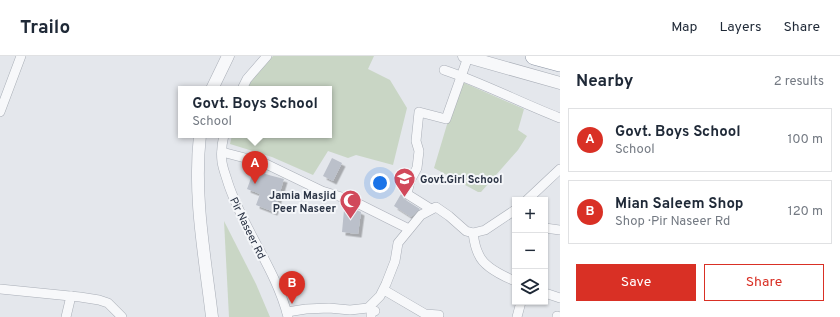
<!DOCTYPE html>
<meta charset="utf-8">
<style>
:root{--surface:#fff;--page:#f2f2f3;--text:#1f2937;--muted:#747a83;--line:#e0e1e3;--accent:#d93025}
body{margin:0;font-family:Overpass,sans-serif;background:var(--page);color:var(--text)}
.controls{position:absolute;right:12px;bottom:12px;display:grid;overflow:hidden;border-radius:0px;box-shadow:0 1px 3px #0004}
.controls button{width:36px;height:36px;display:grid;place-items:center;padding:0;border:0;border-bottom:1px solid var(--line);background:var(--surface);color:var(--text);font:20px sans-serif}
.you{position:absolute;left:380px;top:127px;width:14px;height:14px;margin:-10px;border:3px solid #fff;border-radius:50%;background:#1a73e8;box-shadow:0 0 0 6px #1a73e833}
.badge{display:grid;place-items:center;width:26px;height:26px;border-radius:50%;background:var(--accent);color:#fff;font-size:13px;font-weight:700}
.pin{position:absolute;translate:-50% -33px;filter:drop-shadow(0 1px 2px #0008)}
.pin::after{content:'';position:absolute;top:21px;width:14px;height:12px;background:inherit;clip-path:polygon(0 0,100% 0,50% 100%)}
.popup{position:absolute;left:178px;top:30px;width:154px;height:52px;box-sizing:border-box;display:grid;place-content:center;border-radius:0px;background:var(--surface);filter:drop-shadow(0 1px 3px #0005);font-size:13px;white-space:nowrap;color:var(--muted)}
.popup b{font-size:15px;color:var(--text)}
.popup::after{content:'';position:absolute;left:50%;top:100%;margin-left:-8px;border:8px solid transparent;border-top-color:var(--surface)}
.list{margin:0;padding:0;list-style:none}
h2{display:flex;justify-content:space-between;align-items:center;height:52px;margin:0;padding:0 16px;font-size:17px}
h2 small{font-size:13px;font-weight:400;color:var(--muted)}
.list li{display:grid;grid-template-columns:26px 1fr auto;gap:12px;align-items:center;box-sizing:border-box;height:64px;margin:0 8px 8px;padding:0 8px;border:1px solid var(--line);border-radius:0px}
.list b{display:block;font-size:15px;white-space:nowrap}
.list p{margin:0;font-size:13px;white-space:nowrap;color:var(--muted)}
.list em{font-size:13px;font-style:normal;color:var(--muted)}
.actions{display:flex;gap:8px;padding:12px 16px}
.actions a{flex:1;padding:9px 0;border:1px solid var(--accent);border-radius:0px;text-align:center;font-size:14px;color:var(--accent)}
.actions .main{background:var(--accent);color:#fff}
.icon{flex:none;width:22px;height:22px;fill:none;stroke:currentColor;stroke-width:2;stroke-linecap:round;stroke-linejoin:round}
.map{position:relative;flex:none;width:560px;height:261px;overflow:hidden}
header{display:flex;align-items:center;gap:24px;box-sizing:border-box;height:56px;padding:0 20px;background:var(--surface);border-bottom:1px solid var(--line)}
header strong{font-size:19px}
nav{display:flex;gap:22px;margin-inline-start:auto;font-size:14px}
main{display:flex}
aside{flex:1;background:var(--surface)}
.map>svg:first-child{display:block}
.green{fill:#c9d6c5}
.building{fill:#bbc0ca;filter:url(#shadow)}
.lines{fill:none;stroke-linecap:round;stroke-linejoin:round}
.minor-casing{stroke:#a9aeb7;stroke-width:10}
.tertiary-casing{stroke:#a9aeb7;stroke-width:13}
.motorway-casing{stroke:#8b94a3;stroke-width:18}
.minor{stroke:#f7f8fa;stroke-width:9}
.tertiary{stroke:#f7f8fa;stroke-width:12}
.motorway{stroke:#fff;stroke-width:17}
.labels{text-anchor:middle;stroke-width:4;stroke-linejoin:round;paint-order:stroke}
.poi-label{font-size:11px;font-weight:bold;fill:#2b3445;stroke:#f4f6f9;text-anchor:start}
.street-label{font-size:11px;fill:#2b3445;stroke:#f4f6f9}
</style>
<header>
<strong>Trailo</strong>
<nav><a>Map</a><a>Layers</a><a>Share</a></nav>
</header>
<main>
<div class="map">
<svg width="560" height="261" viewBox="0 0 560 261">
<defs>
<filter id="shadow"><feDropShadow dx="3.5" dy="3.5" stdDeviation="0" flood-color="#0004"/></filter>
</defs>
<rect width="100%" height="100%" fill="#e4e7ec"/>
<!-- green -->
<g class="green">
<path d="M 273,0 L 374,0 L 368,13 L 390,24 L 407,52 L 393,109 L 356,99 L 348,102 L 328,95 L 313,119 L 272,101 L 230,88 L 232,79 L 329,79 L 329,33 L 246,33 L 249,26 Z"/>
<path d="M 460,25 L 524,53 L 518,74 L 527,80 L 518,94 L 481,136 L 478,136 L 434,112 Z"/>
<path d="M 224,165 L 256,228 L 270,261 L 229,261 Z"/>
</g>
<!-- building -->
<g class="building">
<path d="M 332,102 L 342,107 L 333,125 L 323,120 Z"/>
<path d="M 250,112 L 266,116 L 265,118 L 284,123 L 274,156 L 256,149 L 260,138 L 247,133 L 251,122 Z"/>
<path d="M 401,138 L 404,143 L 420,153 L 411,161 L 394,150 Z"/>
<path d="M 344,148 L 361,156 L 358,178 L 342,176 L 344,154 L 341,150 Z"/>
</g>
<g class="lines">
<defs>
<g id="minor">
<path d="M 444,14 C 483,27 521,47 560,62"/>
<path d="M 242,33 L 247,23 L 267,0"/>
<path d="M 0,56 L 21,0"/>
<path d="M 224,79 C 222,87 221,98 222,106 C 223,113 226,120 228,127 C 243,173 276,213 288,261"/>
<path d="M 222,96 L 264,107 L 322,135 L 351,144 L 409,173"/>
<path d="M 527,144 L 560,113"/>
<path d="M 431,153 L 407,138 L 410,125 L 417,112 L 419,95 L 416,85 L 419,56 L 446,63 L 468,1"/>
<path d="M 545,172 L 560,174"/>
<path d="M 473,177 C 474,184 475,192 479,199 C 484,211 503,220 515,225"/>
<path d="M 0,233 L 80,241 L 99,244 L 108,247 L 122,261"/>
<path d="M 384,234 L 425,258 L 439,259 L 438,261"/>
<path d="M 545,237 L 560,242"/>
<path d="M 287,256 L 306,253 L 329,252 L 350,254 L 368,252 L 380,240 L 386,228 L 395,205 L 398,187 L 421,159 L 436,151 L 449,160 L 466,175 L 473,177 L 485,174 L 515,154"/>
<path d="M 557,260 L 560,261"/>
<path d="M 66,261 L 71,240"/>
<path d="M 371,261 L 371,257 L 375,255"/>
<path d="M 517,261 L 521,246"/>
</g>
<g id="tertiary">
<path d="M 464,0 L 560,27"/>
<path d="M 212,33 L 228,0"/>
<path d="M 200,79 C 193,140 205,201 212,261"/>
</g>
<path id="motorway" d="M 534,0 L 560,7"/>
</defs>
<!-- minor casing -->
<use href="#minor" class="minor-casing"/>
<!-- tertiary casing -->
<use href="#tertiary" class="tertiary-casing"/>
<!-- motorway casing -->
<use href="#motorway" class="motorway-casing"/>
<!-- minor -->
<use href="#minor" class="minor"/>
<!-- tertiary -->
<use href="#tertiary" class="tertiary"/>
<!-- motorway -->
<use href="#motorway" class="motorway"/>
</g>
<!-- icons -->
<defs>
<symbol id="school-pin" viewBox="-11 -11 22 30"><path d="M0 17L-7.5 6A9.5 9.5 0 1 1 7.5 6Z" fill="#d1495b" stroke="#f4f6f9"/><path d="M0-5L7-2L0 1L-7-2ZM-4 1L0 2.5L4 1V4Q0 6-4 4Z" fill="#fff"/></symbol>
<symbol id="mosque-pin" viewBox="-11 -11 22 30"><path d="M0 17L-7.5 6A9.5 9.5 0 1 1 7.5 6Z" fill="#d1495b" stroke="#f4f6f9"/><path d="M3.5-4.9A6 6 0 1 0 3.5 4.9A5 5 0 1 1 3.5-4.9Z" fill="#fff"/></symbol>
</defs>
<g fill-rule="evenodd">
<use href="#school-pin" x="392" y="110" width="25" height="34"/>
<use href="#mosque-pin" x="338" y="132" width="25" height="34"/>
</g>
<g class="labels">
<!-- poi labels -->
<g class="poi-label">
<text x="420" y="127">Govt.Girl School</text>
<text x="336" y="143" text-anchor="end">Jamia Masjid<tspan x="336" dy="13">Peer Naseer</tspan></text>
</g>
<!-- street labels -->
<g class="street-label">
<text transform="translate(248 172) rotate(64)" y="4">Pir Naseer Rd</text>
</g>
</g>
</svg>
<div class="controls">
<button>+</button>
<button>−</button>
<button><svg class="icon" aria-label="layers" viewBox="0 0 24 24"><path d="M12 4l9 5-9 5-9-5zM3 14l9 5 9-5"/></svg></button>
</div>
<div class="you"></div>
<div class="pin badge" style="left:255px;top:128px">A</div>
<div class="popup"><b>Govt. Boys School</b>School</div>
<div class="pin badge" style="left:292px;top:248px">B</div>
</div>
<aside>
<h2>Nearby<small>2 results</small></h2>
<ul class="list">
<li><span class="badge">A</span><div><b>Govt. Boys School</b><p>School</p></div><em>100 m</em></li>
<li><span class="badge">B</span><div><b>Mian Saleem Shop</b><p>Shop · Pir Naseer Rd</p></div><em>120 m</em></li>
</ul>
<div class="actions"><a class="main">Save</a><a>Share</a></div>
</aside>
</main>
